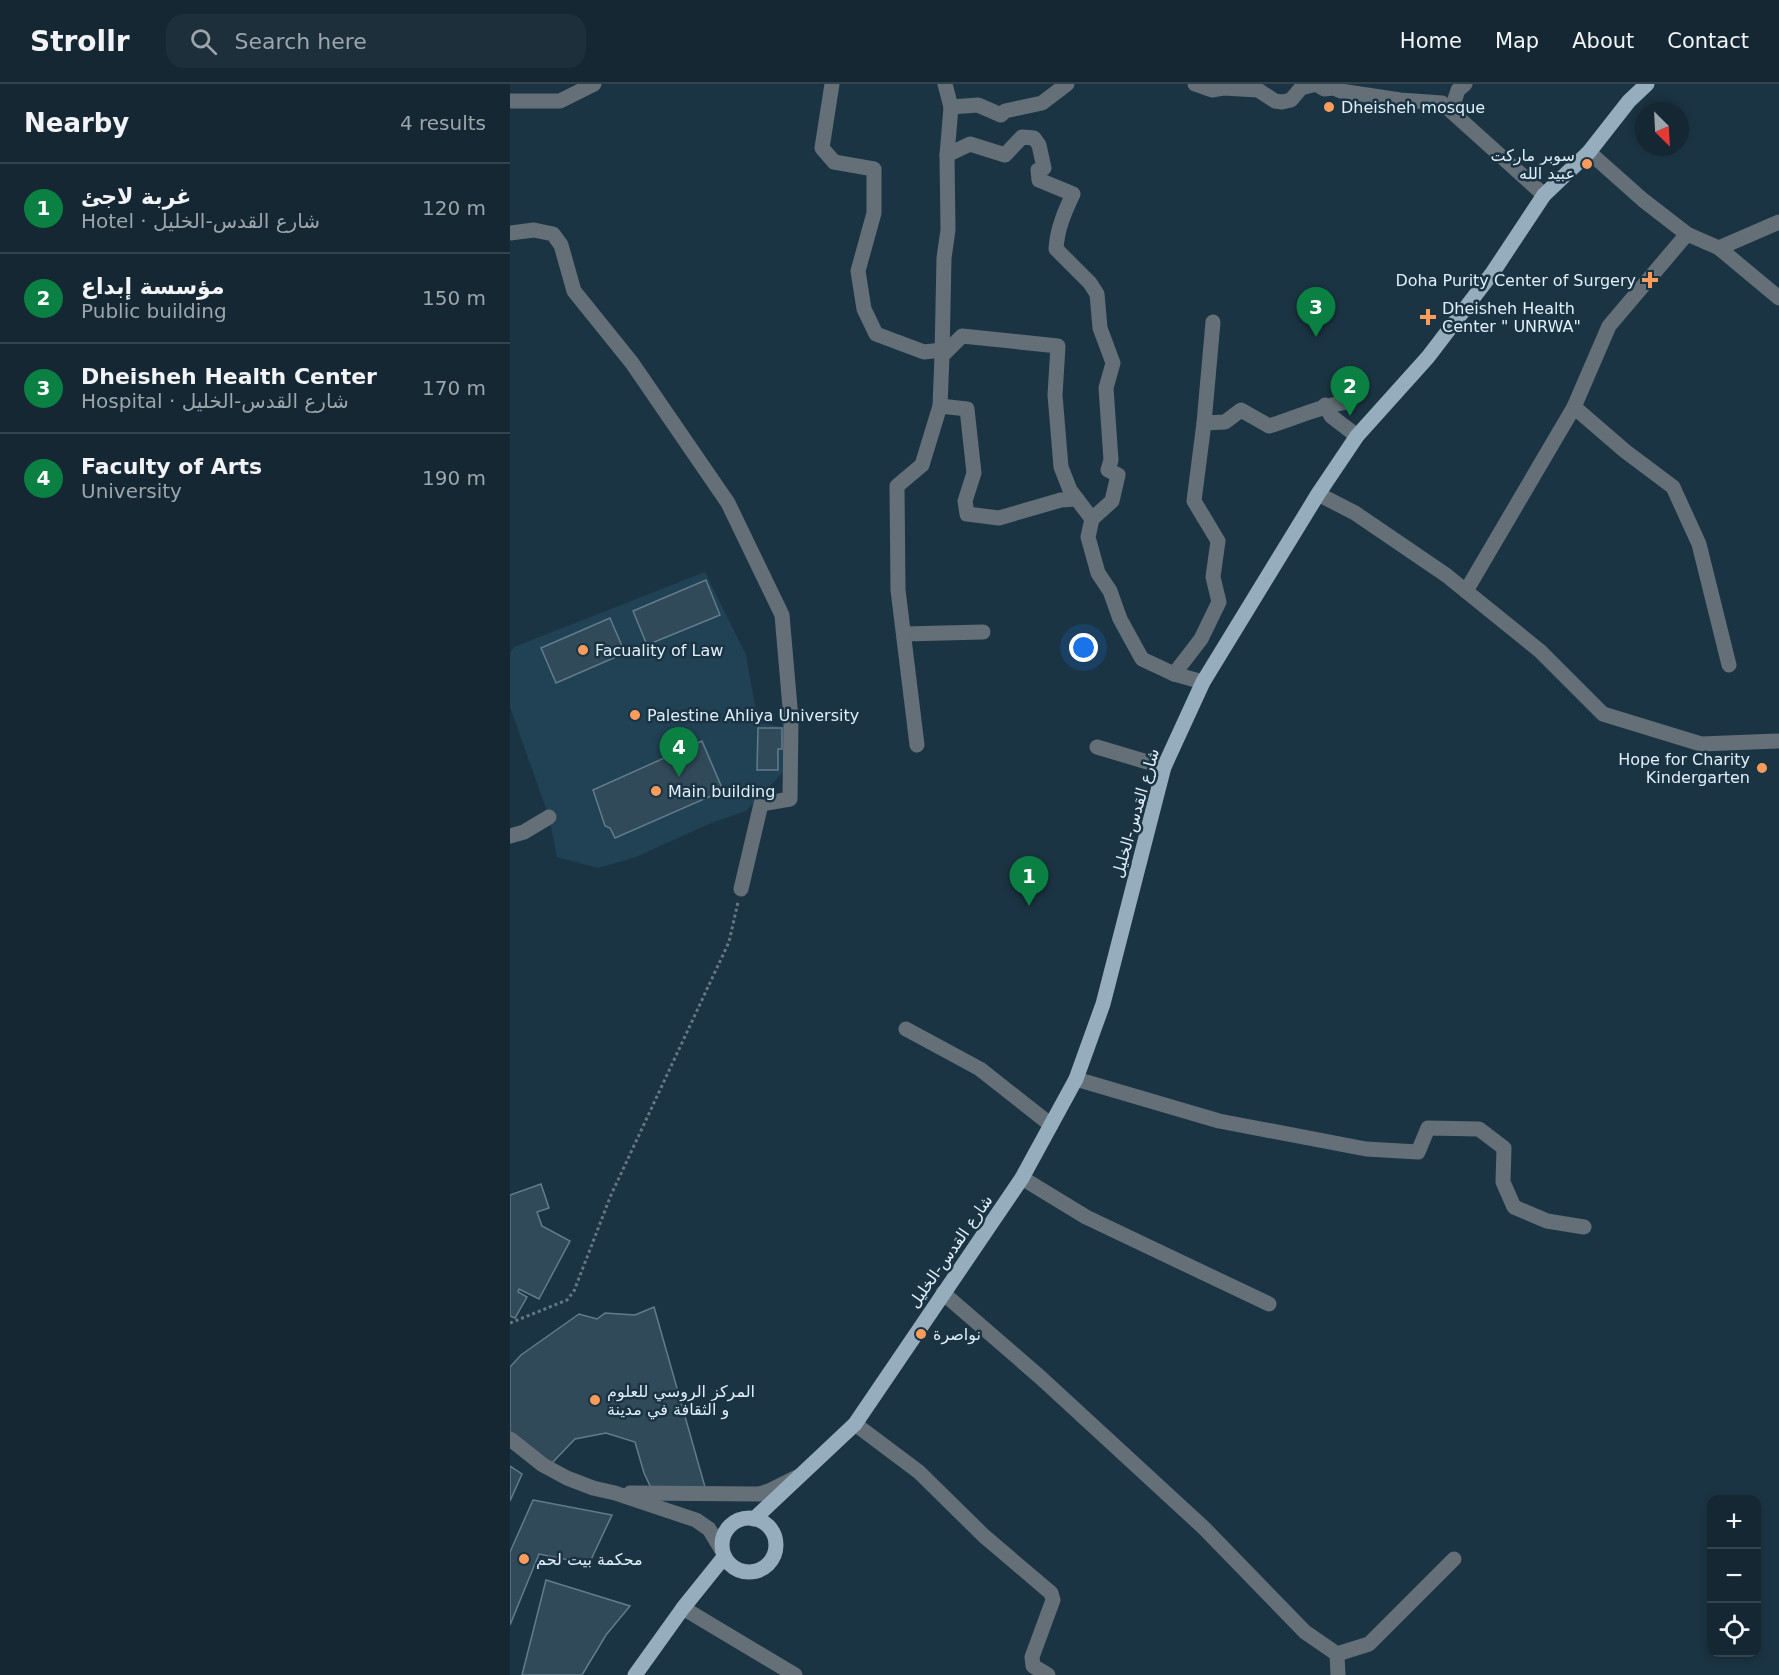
<!DOCTYPE html>
<meta charset="utf-8">
<style>
:root{--surface:#142732;--page:#1d2f3a;--text:#f1f3f6;--muted:#9da5ac;--line:#33444d;--accent:#0b8043}
body{margin:0;font-family:"DejaVu Sans","Noto Sans Arabic",sans-serif;background:var(--page);color:var(--text)}
.controls{position:absolute;right:18px;bottom:18px;display:grid;overflow:hidden;border-radius:12px;box-shadow:0 3px 9px #0003}
.controls button{width:54px;height:54px;display:grid;place-items:center;padding:0;border:0;border-bottom:2px solid var(--line);background:var(--surface);color:var(--text);font:30px sans-serif}
.compass{position:absolute;left:1125px;top:18px;width:54px;height:54px;border-radius:50%;background:var(--surface);box-shadow:0 3px 9px #0003;rotate:156deg}
.you{position:absolute;left:574px;top:564px;width:21px;height:21px;margin:-15px;border:4px solid #fff;border-radius:50%;background:#1a73e8;box-shadow:0 0 0 9px #1a73e833}
.badge{display:grid;place-items:center;width:39px;height:39px;border-radius:50%;background:var(--accent);color:#fff;font-size:20px;font-weight:700}
.pin{position:absolute;translate:-50% -50px;filter:drop-shadow(0 2px 3px #0008)}
.pin::after{content:'';position:absolute;top:32px;width:21px;height:18px;background:inherit;clip-path:polygon(0 0,100% 0,50% 100%)}
.list{margin:0;padding:0;list-style:none}
h2{display:flex;justify-content:space-between;align-items:center;height:78px;margin:0;padding:0 24px;font-size:26px}
h2 small{font-size:20px;font-weight:400;color:var(--muted)}
.list li{display:grid;grid-template-columns:39px 1fr auto;gap:18px;align-items:center;box-sizing:border-box;height:90px;padding:0 24px;border-top:2px solid var(--line)}
.list b{display:block;font-size:22px;white-space:nowrap}
.list p{margin:0;font-size:20px;white-space:nowrap;color:var(--muted)}
.list em{font-size:20px;font-style:normal;color:var(--muted)}
.icon{flex:none;width:33px;height:33px;fill:none;stroke:currentColor;stroke-width:2;stroke-linecap:round;stroke-linejoin:round}
.map{position:relative;flex:none;width:1269px;height:1591px;overflow:hidden}
header{display:flex;align-items:center;gap:36px;box-sizing:border-box;height:84px;padding:0 30px;background:var(--surface);border-bottom:2px solid var(--line)}
header strong{font-size:28px}
nav{display:flex;gap:33px;margin-inline-start:auto;font-size:21px}
.search{width:420px;height:54px;background:var(--page);display:flex;align-items:center;gap:15px;box-sizing:border-box;padding:0 21px;border-radius:18px;color:var(--muted);font-size:22px}
main{display:flex}
aside{flex:1;background:var(--surface)}
.map>svg:first-child{display:block}
.built{fill:#214154}
.building{fill:#314a5a;stroke:#617c8d;stroke-width:1.5}
.lines{fill:none;stroke-linecap:round;stroke-linejoin:round}
.path{stroke:#637885;stroke-width:3;stroke-dasharray:3 3;stroke-linecap:butt}
.minor{stroke:#646f77;stroke-width:15}
.major{stroke:#96adbd;stroke-width:15}
.poi-dot{fill:#ff9b5b;stroke:#1b3443;stroke-width:2}
.labels{text-anchor:middle;stroke-width:5;stroke-linejoin:round;paint-order:stroke}
.poi-label{font-size:16px;fill:#dfeef8;stroke:#1b3443;text-anchor:start}
.street-label{font-size:16px;fill:#dfeef8;stroke:#1b3443}
</style>
<header>
<strong>Strollr</strong>
<div class="search"><svg class="icon" aria-label="search" viewBox="0 0 24 24"><circle cx="10" cy="10" r="6"/><path d="M15 15l6 6"/></svg>Search here</div>
<nav><a>Home</a><a>Map</a><a>About</a><a>Contact</a></nav>
</header>
<main>
<aside>
<h2>Nearby<small>4 results</small></h2>
<ul class="list">
<li><span class="badge">1</span><div><b>غربة لاجئ</b><p>Hotel · شارع القدس-الخليل</p></div><em>120 m</em></li>
<li><span class="badge">2</span><div><b>مؤسسة إبداع</b><p>Public building</p></div><em>150 m</em></li>
<li><span class="badge">3</span><div><b>Dheisheh Health Center</b><p>Hospital · شارع القدس-الخليل</p></div><em>170 m</em></li>
<li><span class="badge">4</span><div><b>Faculty of Arts</b><p>University</p></div><em>190 m</em></li>
</ul>
</aside>
<div class="map">
<svg width="1269" height="1591" viewBox="0 0 1269 1591">
<rect width="100%" height="100%" fill="#1b3443"/>
<!-- built -->
<path class="built" d="M 195,488 L 236,571 L 248,639 L 274,643 L 275,686 L 236,727 L 199,740 L 126,773 L 88,784 L 47,773 L 39,733 L 0,623 L 0,569 L 4,563 Z"/>
<!-- building -->
<g class="building">
<path d="M 196,496 L 210,531 L 137,561 L 123,527 Z"/>
<path d="M 100,534 L 115,569 L 46,599 L 31,564 Z"/>
<path d="M 248,644 L 272,644 L 272,665 L 268,665 L 268,686 L 247,686 Z"/>
<path d="M 192,657 L 212,704 L 208,709 L 105,754 L 100,744 L 95,742 L 83,706 Z"/>
<path d="M 31,1100 L 39,1124 L 27,1128 L 32,1142 L 60,1157 L 29,1215 L 9,1205 L 8,1208 L 17,1213 L 5,1234 L 0,1232 L 0,1111 Z"/>
<path d="M 144,1223 L 195,1403 L 142,1406 L 134,1389 L 125,1358 L 96,1349 L 65,1355 L 41,1380 L 0,1348 L 0,1283 L 11,1271 L 69,1230 L 87,1235 L 95,1229 L 125,1231 Z"/>
<path d="M 0,1382 L 12,1390 L 0,1417 Z"/>
<path d="M 23,1416 L 102,1431 L 79,1480 L 29,1470 L 0,1541 L 0,1468 Z"/>
<path d="M 36,1496 L 120,1522 L 96,1551 L 72,1591 L 12,1591 Z"/>
</g>
<g class="lines">
<!-- path -->
<path class="path" d="M 0,1239 L 57,1216 L 64,1207 L 101,1111 L 219,858 L 228,818"/>
<!-- minor -->
<g class="minor">
<path d="M 322,0 L 312,64 L 324,78 L 364,85 L 364,129 L 348,187 L 354,225 L 366,250 L 414,268 L 432,266"/>
<path d="M 435,0 L 441,23 L 468,21 L 491,31 L 495,27 L 532,19 L 557,0"/>
<path d="M 685,0 L 702,6 L 713,4 L 748,6 L 765,17 L 772,18 L 781,16 L 791,4 L 806,0 L 814,5 L 824,4 L 831,7 L 890,16 L 932,19 L 1034,111"/>
<path d="M 0,17 L 50,17 L 84,0"/>
<path d="M 941,27 L 948,6 L 955,0"/>
<path d="M 1079,68 L 1133,116 L 1177,150 L 1209,164 L 1269,214"/>
<path d="M 437,71 L 460,60 L 495,71 L 512,53 L 524,54 L 529,61 L 534,84 L 528,86 L 529,96 L 563,110 C 555,127 547,145 546,165 L 580,199 L 587,210 L 590,244 L 603,279 L 596,304 L 601,376 L 598,386 L 608,391 L 602,417 L 582,435"/>
<path d="M 0,149 L 24,146 L 43,150 L 51,161 L 64,207 L 122,279 L 218,419 L 272,531 L 281,635 L 280,715 L 251,720 L 231,805"/>
<path d="M 1209,164 L 1269,138"/>
<path d="M 432,272 L 434,174 L 438,146 L 437,71 L 441,23"/>
<path d="M 815,321 L 821,332 L 847,352"/>
<path d="M 430,322 L 457,325 L 464,389 L 455,417 L 457,430 L 489,434 L 551,416 L 567,415"/>
<path d="M 1064,323 L 1115,367 L 1163,403 L 1189,460 L 1219,581"/>
<path d="M 694,339 L 715,338 L 731,326 L 759,342 C 786,334 810,322 837,318"/>
<path d="M 808,410 L 845,429 L 936,491 L 1030,567 L 1093,630 L 1191,660 L 1267,657"/>
<path d="M 956,507 L 1064,323 L 1099,242 L 1177,150"/>
<path d="M 394,550 L 473,548"/>
<path d="M 664,590 L 691,555 L 709,518 L 703,493 L 708,457 L 684,417 L 694,339 L 703,238"/>
<path d="M 407,661 L 388,506 L 387,402 L 412,381 L 430,322 L 432,272 L 452,252 L 548,262 L 545,311 L 551,383 L 560,406 L 582,435 L 578,453 L 588,489 L 600,507 L 610,535 L 632,575 L 664,590 L 693,598"/>
<path d="M 587,663 L 654,683"/>
<path d="M 0,752 L 14,748 L 39,733"/>
<path d="M 396,945 L 470,985 L 541,1041"/>
<path d="M 566,995 L 709,1037 L 856,1065 L 908,1068 L 918,1044 L 969,1045 L 994,1064 L 993,1098 L 1004,1123 L 1037,1137 L 1074,1143"/>
<path d="M 512,1094 L 576,1133 L 759,1220"/>
<path d="M 433,1209 L 530,1293 L 694,1444 L 795,1548 L 827,1570 L 859,1560 L 944,1475"/>
<path d="M 345,1340 L 409,1388 L 474,1452 L 541,1509 L 543,1516 L 522,1573 L 523,1582 L 538,1591"/>
<path d="M 0,1355 L 33,1381 L 57,1394 L 83,1404 L 105,1409 L 186,1436 L 199,1445 L 211,1465"/>
<path d="M 120,1409 L 249,1410 L 259,1407 L 287,1393"/>
<path d="M 173,1524 L 285,1591"/>
<path d="M 827,1570 L 828,1591"/>
</g>
<!-- major -->
<g class="major">
<circle cx="239" cy="1461" r="27"/>
<path d="M 244,1435 L 345,1340 L 512,1094 L 566,995 L 593,920 L 654,683 L 693,598 L 808,410 L 847,352 L 918,273 L 983,188 L 1034,111 L 1079,68 L 1119,17 L 1137,0"/>
<path d="M 125,1591 L 173,1524 L 214,1473"/>
</g>
</g>
<!-- markers -->
<g class="poi-dot">
<circle cx="819" cy="23" r="6"/>
<circle cx="1077" cy="80" r="6"/>
<path d="M1137 187h6v6h6v6h-6v6h-6v-6h-6v-6h6z"/>
<path d="M915 224h6v6h6v6h-6v6h-6v-6h-6v-6h6z"/>
<circle cx="73" cy="566" r="6"/>
<circle cx="125" cy="631" r="6"/>
<circle cx="1252" cy="684" r="6"/>
<circle cx="146" cy="707" r="6"/>
<circle cx="411" cy="1250" r="6"/>
<circle cx="85" cy="1316" r="6"/>
<circle cx="14" cy="1475" r="6"/>
</g>
<g class="labels">
<!-- poi labels -->
<g class="poi-label">
<text x="831" y="29">Dheisheh mosque</text>
<text x="1065" y="77" text-anchor="end">سوبر ماركت<tspan x="1065" dy="18">عبيد الله</tspan></text>
<text x="1126" y="202" text-anchor="end">Doha Purity Center of Surgery</text>
<text x="932" y="230">Dheisheh Health<tspan x="932" dy="18">Center " UNRWA"</tspan></text>
<text x="85" y="572">Facuality of Law</text>
<text x="137" y="637">Palestine Ahliya University</text>
<text x="1240" y="681" text-anchor="end">Hope for Charity<tspan x="1240" dy="18">Kindergarten</tspan></text>
<text x="158" y="713">Main building</text>
<text x="423" y="1256">نواصرة</text>
<text x="97" y="1313">المركز الروسي للعلوم<tspan x="97" dy="18">و الثقافة في مدينة</tspan></text>
<text x="26" y="1481">محكمة بيت لحم</text>
</g>
<!-- street labels -->
<g class="street-label">
<text transform="translate(625 729) rotate(-74)" y="6">شارع القدس-الخليل</text>
<text transform="translate(440 1167) rotate(-55)" y="6">شارع القدس-الخليل</text>
</g>
</g>
</svg>
<div class="controls">
<button>+</button>
<button>−</button>
<button><svg class="icon" aria-label="locate" viewBox="0 0 24 24"><circle cx="12" cy="12" r="6"/><path d="M12 2v4M12 18v4M2 12h4M18 12h4"/></svg></button>
</div>
<svg class="compass" viewBox="-18 -18 36 36"><path d="M0-13l5 13h-10z" fill="#e53935"/><path d="M0 13l5-13h-10z" fill="#9da5ac"/></svg>
<div class="you"></div>
<div class="pin badge" style="left:519px;top:822px">1</div>
<div class="pin badge" style="left:840px;top:332px">2</div>
<div class="pin badge" style="left:806px;top:253px">3</div>
<div class="pin badge" style="left:169px;top:693px">4</div>
</div>
</main>
